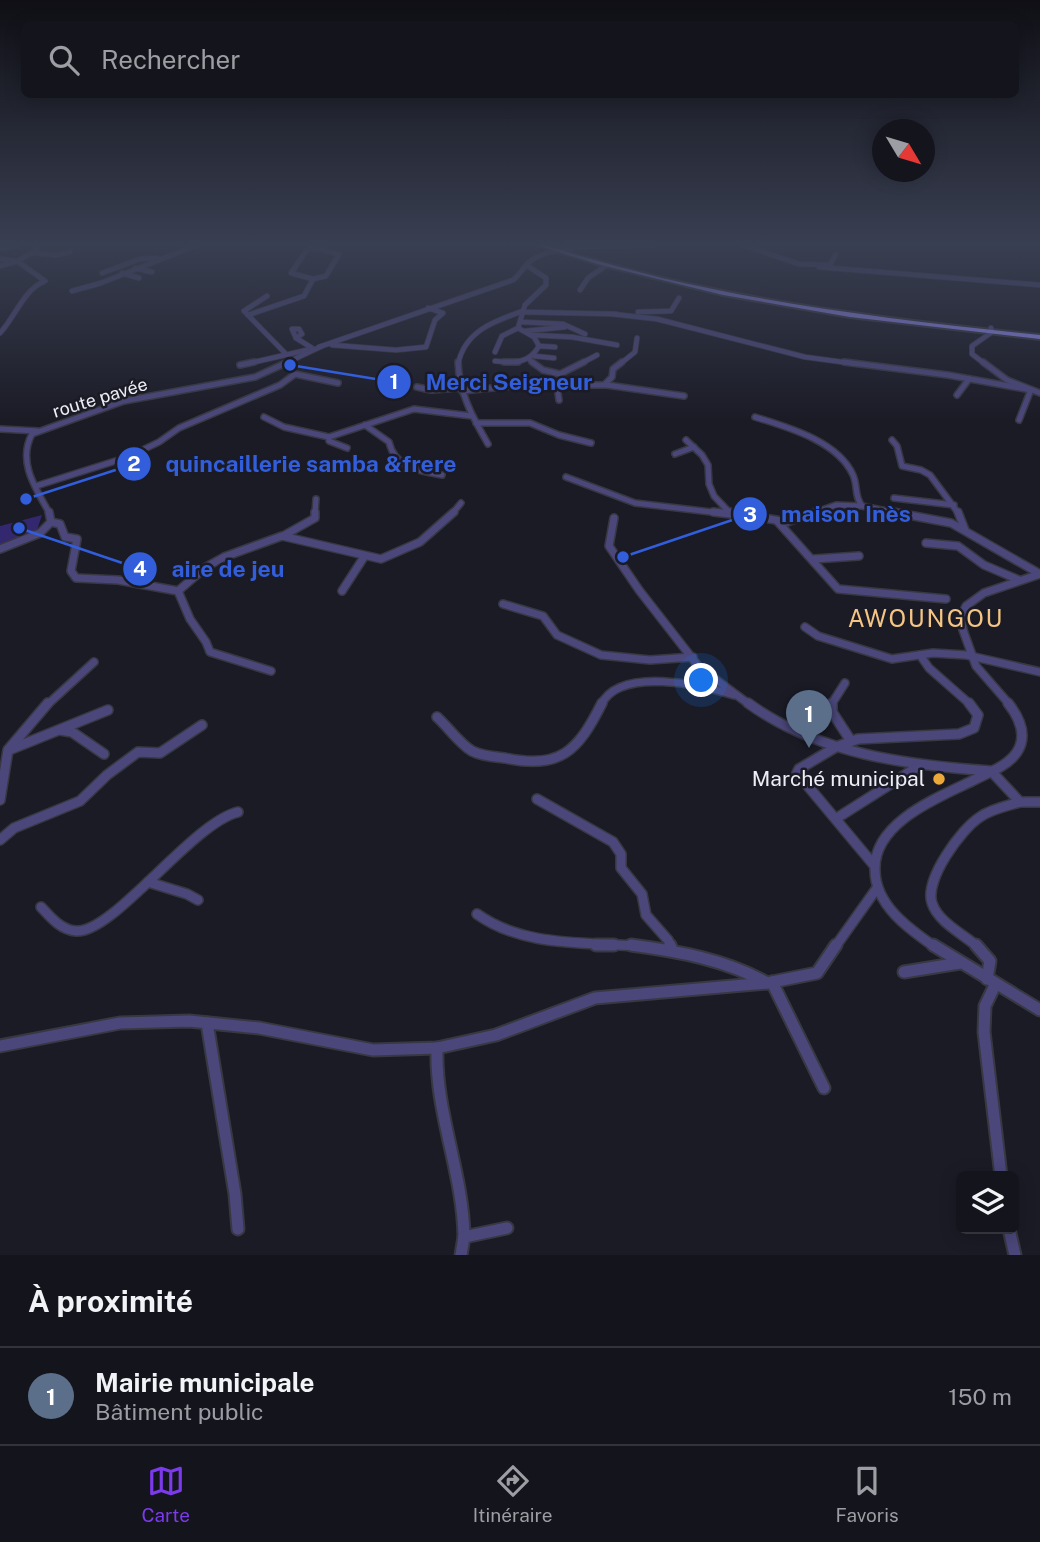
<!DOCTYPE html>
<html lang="fr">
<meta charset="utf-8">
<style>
:root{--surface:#14141c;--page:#212129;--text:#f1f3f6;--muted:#9d9ea3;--line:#33333b;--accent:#7c3aed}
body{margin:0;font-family:"Public Sans",sans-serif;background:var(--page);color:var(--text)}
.controls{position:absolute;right:21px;bottom:21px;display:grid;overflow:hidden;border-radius:10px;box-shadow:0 4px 18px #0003}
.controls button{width:63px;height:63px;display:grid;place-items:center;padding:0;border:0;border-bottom:2px solid var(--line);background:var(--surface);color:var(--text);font:35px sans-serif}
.compass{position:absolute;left:872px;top:119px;width:63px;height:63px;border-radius:50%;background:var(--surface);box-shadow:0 4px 18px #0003;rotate:128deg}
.you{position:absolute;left:702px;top:681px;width:24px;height:24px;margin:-18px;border:5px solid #fff;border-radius:50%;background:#1a73e8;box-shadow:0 0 0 10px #1a73e833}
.badge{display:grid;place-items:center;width:46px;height:46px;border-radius:50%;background:var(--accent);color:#fff;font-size:23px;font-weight:700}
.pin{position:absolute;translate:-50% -58px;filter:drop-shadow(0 2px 4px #0008)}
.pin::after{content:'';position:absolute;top:37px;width:24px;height:21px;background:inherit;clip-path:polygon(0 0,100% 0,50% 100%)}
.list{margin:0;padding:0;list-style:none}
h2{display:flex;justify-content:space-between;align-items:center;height:91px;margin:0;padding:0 28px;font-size:30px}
h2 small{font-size:23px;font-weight:400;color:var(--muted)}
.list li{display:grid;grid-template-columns:46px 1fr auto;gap:21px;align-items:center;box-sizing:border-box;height:98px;padding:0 28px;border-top:2px solid var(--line)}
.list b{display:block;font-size:26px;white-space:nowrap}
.list p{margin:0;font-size:23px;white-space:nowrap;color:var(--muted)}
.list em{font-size:23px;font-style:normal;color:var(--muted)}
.icon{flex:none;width:38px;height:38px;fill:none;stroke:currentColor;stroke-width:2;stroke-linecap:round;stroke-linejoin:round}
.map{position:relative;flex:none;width:1040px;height:1255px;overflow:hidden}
.search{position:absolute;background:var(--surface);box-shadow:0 4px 18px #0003;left:21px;right:21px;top:21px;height:77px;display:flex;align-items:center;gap:18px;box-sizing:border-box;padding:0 24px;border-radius:10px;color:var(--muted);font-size:26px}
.sheet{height:189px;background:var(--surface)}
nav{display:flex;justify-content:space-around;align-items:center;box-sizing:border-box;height:98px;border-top:2px solid var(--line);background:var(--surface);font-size:19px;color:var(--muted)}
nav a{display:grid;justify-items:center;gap:4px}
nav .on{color:var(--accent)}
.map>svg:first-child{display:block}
.green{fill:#33276f}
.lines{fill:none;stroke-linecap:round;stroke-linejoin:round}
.minor-far4-casing{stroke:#383843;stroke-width:6}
.minor-far3-casing{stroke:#383843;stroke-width:8}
.minor-far2-casing{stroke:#383843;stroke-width:10}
.minor-far1-casing{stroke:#383843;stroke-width:12}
.minor-casing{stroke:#383843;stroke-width:15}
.highway-casing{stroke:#383843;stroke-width:4}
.minor-far4{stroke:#4b477b;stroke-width:4.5}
.minor-far3{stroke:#4b477b;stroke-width:5}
.minor-far2{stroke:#4b477b;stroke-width:7}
.minor-far1{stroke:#4b477b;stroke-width:9}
.minor{stroke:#4b477b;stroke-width:11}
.highway{fill:#8e85ec;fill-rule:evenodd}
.poi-dot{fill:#eca93a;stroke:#1b1b26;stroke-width:2.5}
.labels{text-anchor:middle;stroke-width:5;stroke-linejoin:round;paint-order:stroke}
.far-street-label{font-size:18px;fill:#ededf5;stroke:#1b1b26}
.poi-label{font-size:21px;fill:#ededf5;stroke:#1b1b26;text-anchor:end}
.quarter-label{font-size:24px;letter-spacing:2px;fill:#f5c683;stroke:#1b1b26}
.leader{fill:none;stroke:#325edb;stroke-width:2.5}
.callout-dot{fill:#325edb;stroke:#1b1b26;stroke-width:2.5}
.mark-label{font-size:21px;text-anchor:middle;font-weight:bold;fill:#fff}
.callout-label{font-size:23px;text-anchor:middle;font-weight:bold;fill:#325edb;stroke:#1b1b26;stroke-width:5;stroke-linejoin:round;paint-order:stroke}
</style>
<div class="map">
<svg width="1040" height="1255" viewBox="0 0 1040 1255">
<rect width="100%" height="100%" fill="#1b1b26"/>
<!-- green -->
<path class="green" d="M 42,515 L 37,530 L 0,545 L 0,526 Z"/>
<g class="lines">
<defs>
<g id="minor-far4">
<path d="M 743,245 L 799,264 L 830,265 L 836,254"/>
<path d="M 0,249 L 17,245"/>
<path d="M 33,253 L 57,255 L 70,252"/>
<path d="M 0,259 L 17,261 L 37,250 L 36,245"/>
<path d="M 0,266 L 17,261 L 45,281 C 23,290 16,316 0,333"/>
<path d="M 819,267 L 1040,285"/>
<path d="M 135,268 L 152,272"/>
<path d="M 102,273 L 140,259 L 157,258"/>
<path d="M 122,273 L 139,278"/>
<path d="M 313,279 L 326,276 L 339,254 L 314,248"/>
<path d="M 580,290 L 588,278 L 607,265"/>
<path d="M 72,291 L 101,283 L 197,245"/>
<path d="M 267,296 L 244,311 L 286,354"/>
<path d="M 523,312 L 616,314"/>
<path d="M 638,312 L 671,311 L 679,298"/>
<path d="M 612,314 L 657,319 L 805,357 L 857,364"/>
<path d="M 248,315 L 304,296 L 313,279 L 291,273 L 306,251 L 316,245"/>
<path d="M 522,322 L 563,324 L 585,334"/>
<path d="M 292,329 L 299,329 L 302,334 L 296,338 Z"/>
<path d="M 525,331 L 565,327"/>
<path d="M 531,335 L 572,337 L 617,345"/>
<path d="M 296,338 L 312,348"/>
<path d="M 332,345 L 396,350 L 426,347 L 435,320 L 443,313 L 428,308"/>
<path d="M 539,346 L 555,347"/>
<path d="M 319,347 L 513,280 C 521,274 524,265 532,260 C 559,241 620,248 653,245"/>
<path d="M 495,352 L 502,336 L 518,328 L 525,305 L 546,285 L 546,278 L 526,265"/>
<path d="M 534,356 L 554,358"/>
<path d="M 530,360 L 535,364"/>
<path d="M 495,361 C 514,363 529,364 539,346 L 534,337 L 518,328"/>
<path d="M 246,364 L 307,350"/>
<path d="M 284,364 L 322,346"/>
<path d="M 458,364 C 465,331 494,321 523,311"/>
<path d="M 580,364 L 597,355"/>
<path d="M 620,364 L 635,352 L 637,338"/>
<path d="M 985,364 L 972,354 L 972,346 L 992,332 L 991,328"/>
</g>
<g id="minor-far3">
<path d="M 458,362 C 459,393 473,418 488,444"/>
<path d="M 504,362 L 518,362"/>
<path d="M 532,362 L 543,370 L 560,374 L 584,362"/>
<path d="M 844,362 L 948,375 L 1031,390"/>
<path d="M 983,362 L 1007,380 L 1040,393"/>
<path d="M 240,365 L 254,362"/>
<path d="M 605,384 L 612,377 L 613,369 L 622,362"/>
<path d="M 557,386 L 559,400"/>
<path d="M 417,387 L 431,390 L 461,388"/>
<path d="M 462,391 L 521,385 L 607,385 L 684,396"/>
<path d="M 957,395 L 969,379"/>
<path d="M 264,417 L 284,427 L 329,437 L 329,441 L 347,448"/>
<path d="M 755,417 C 787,427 838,441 853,475 C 858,486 854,496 862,506 L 902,514"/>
<path d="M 1019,420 L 1030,392"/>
<path d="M 476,423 L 530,423 L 559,435 L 591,443"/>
<path d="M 365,425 L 389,442 C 395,468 419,471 442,475"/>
<path d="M 0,429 L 38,431"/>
<path d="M 329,437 L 414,409 L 472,416"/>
<path d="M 686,440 L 702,455 L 708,465 L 709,484 L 714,496 L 731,514"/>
<path d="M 892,440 L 897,446 L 902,466 L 921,470 L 930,475 L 959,514"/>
<path d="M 675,454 L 694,447"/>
<path d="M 566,477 L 635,503 L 728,514"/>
<path d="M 36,486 L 128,457 L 159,442 L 179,428 L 280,385 L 295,374 L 338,383"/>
<path d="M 894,498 L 954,505"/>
<path d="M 50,514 C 36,489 17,462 32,434 L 124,401 L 255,377 L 288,362"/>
<path d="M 315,514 L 316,499"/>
<path d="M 452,514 L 461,503"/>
<path d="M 811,514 L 836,505 L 861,506"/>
</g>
<g id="minor-far2">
<path d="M 713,512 L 731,514"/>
<path d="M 729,512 L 787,522 L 816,512"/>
<path d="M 893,512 L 951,523 L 1040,574"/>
<path d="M 958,512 L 965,530"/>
<path d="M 614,518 L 609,546 L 639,590 L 699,667 L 750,705"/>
<path d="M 51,522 L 60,524 L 65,537 L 77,539 L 71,571 L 76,578 L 118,580 L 178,591"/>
<path d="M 778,522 L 838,589 L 946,599"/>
<path d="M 283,536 L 315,518 L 315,512"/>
<path d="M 926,543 L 958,546 L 984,565 L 1019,580"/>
<path d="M 0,549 L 40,533 L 51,522 L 49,512"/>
<path d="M 814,559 L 859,556"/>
<path d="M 342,591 L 364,557"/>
<path d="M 503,604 L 543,616 L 557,635 L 601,655 L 650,660 L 693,657"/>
<path d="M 805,627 L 818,636 L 892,659 L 933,653 L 966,655 L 1040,672"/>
<path d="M 920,655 L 929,668 L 971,705"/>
<path d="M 271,671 L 210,652 L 206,642 L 190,619 L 178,591 L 206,567 L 224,557 L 282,536 L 381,559 L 420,542 L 454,512"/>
<path d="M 47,705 L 94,662"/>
<path d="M 601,705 C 619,666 703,685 734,695"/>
<path d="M 831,705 L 845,683"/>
<path d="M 1010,705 L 976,666 L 963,630 L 961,617 L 966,606 L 984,593 L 1040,574"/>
</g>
<g id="minor-far1">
<path d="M 748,703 C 818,754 906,765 991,771 L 1020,802 L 1040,802"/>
<path d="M 832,703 L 832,712 L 851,741"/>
<path d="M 437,717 C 448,727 460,744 472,751 C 481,756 495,757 505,758 C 560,770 578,751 602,703"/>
<path d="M 60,730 L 72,732 L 104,754"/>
<path d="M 9,750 L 108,710"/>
<path d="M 537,799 L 613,842 L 621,854 L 621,868 L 642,894 L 646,915 L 668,940 L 671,947"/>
<path d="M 0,800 L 8,750 L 48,703"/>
<path d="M 837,818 L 919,766"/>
<path d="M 0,840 L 14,828 L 80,801 L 107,775 L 138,752 L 160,753 L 202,725"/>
<path d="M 873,864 L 797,773 L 799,769 L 836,747 L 858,739 L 959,734 L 974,728 L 978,715 L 969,703"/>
<path d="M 148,882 L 187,894 L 198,900"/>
<path d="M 41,907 C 50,917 61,930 76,931 C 113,934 192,823 238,812"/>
<path d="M 477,914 C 526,949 590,941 647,947"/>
<path d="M 835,947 L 877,888"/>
<path d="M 935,947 C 909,929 875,905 875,870 C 873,823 937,798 972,781 C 987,773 1007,767 1017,752 C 1028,735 1019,717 1008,703"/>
<path d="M 978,947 C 963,934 938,922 932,903 C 924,880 961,829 980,817 C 991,809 1007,806 1020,802"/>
</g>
<g id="minor">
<path d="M 596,945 L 614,945"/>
<path d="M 631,945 C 677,951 727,960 767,983 L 817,973 L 836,945"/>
<path d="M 670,945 L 672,950"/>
<path d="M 933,945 L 1040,1010"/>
<path d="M 976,945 L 990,961 L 987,979"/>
<path d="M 904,972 L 960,963"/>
<path d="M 772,982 L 824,1088"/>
<path d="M 995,985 L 985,1006 L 984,1032 L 1001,1176"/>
<path d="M 207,1023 L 235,1194 L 238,1229"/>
<path d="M 0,1046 L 120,1023 L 189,1021 L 259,1028 L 373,1050 L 437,1048 L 496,1035 L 595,998 L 767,983"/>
<path d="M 437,1048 C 435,1113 463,1172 464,1237 L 507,1228"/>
<path d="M 1009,1229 L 1015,1255"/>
<path d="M 461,1255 L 464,1237"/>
</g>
<path id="highway" d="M 536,245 L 544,245 C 583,257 622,268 662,278 C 786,307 913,322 1040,335 L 1040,339 L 850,317 L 723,295 L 597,264 Z"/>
</defs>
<!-- minor-far4 casing -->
<use href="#minor-far4" class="minor-far4-casing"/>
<!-- minor-far3 casing -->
<use href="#minor-far3" class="minor-far3-casing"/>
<!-- minor-far2 casing -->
<use href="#minor-far2" class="minor-far2-casing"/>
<!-- minor-far1 casing -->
<use href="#minor-far1" class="minor-far1-casing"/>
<!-- minor casing -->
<use href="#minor" class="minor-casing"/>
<!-- highway casing -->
<use href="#highway" class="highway-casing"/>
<!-- minor-far4 -->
<use href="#minor-far4" class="minor-far4"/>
<!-- minor-far3 -->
<use href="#minor-far3" class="minor-far3"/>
<!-- minor-far2 -->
<use href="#minor-far2" class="minor-far2"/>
<!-- minor-far1 -->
<use href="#minor-far1" class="minor-far1"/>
<!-- minor -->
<use href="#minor" class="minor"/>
<!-- highway -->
<use href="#highway" class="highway"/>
</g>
<!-- sky -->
<linearGradient id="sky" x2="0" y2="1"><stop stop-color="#0f0f15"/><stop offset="0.58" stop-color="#393f52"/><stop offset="1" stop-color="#393f52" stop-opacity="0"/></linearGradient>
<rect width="1040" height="420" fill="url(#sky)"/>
<!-- markers -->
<circle class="poi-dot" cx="939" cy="779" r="7"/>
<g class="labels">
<!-- far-street labels -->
<g class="far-street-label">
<text transform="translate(100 398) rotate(-17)" y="6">route pavée</text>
</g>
<!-- poi labels -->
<g class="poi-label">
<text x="925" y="786">Marché municipal</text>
</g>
<!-- quarter labels -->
<g class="quarter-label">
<text x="926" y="627">AWOUNGOU</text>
</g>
</g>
<!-- callouts -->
<path class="leader" d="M290 365L394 382M26 499L134 464M623 557L750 514M19 528L140 569"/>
<g class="callout-dot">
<circle cx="290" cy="365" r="7"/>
<circle cx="26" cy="499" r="7"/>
<circle cx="623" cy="557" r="7"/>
<circle cx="19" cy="528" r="7"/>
<circle cx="394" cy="382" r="18"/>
<circle cx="134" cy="464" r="18"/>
<circle cx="750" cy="514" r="18"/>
<circle cx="140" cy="569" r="18"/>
</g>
<g class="mark-label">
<text x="394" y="389">1</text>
<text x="134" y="471">2</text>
<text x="750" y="522">3</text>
<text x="140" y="576">4</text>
</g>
<g class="callout-label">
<text x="509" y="390">Merci Seigneur</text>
<text x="311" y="472">quincaillerie samba &amp;frere</text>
<text x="846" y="522">maison Inès</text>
<text x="228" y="577">aire de jeu</text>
</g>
</svg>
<div class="controls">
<button><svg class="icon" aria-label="layers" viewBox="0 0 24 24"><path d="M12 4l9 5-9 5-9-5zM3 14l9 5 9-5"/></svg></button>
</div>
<svg class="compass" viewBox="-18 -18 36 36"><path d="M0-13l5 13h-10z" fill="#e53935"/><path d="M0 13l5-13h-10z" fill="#9d9ea3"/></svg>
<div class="you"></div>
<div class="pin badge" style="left:809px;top:748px;background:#5c6f8a">1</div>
<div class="search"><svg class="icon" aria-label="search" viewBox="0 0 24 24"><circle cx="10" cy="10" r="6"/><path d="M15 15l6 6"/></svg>Rechercher</div>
</div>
<section class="sheet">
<h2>À proximité<small></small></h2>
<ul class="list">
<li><span class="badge" style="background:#5c6f8a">1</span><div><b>Mairie municipale</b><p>Bâtiment public</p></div><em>150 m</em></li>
</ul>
</section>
<nav>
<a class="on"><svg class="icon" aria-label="map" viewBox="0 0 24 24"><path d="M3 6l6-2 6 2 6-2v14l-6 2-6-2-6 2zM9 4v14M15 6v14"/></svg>Carte</a>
<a><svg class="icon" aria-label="directions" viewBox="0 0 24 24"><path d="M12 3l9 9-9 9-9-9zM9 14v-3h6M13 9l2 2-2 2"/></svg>Itinéraire</a>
<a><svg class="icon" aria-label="saved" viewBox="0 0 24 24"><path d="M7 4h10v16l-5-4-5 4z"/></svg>Favoris</a>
</nav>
